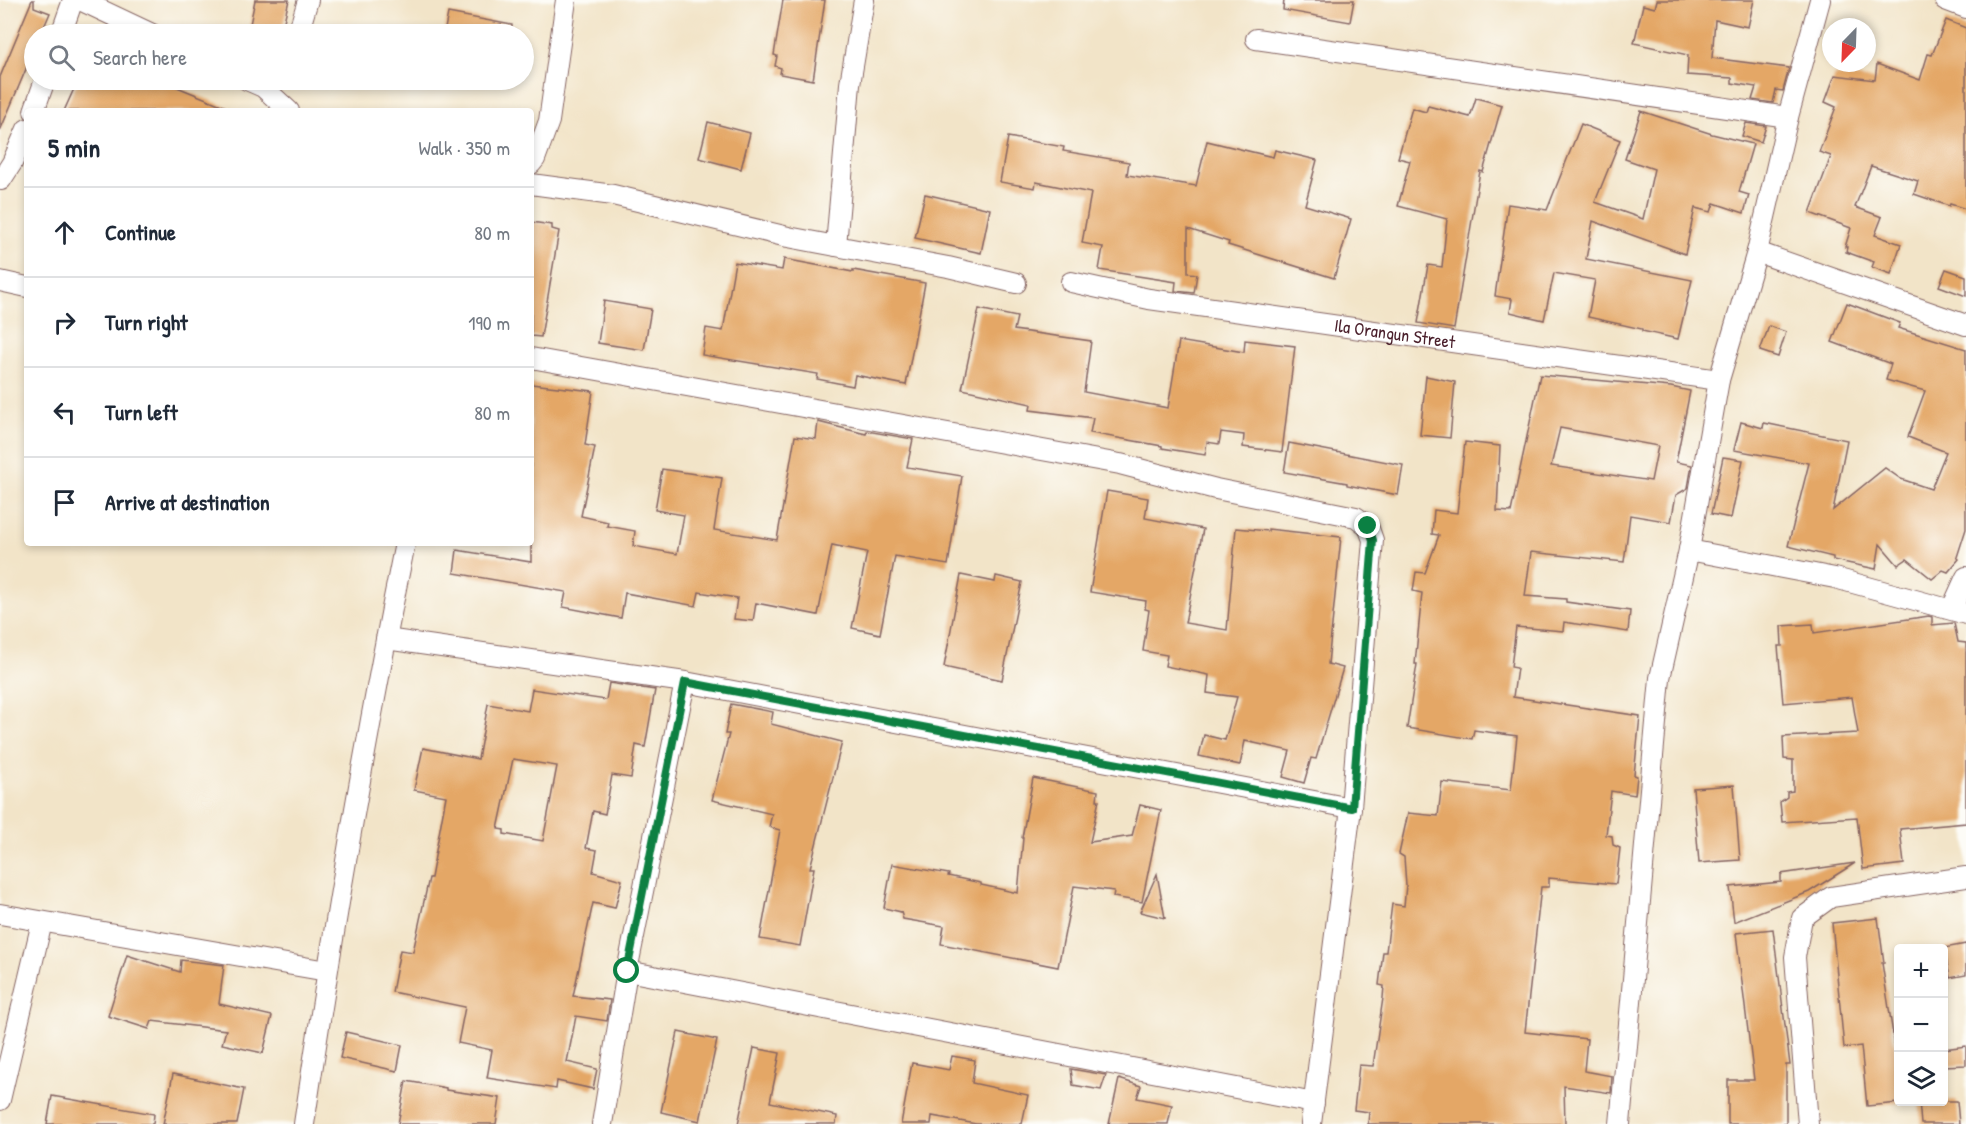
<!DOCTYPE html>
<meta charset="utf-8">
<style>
:root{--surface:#fff;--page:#f6f6f7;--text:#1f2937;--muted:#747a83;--line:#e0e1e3}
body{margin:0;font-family:"Patrick Hand",sans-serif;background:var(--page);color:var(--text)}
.controls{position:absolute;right:18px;bottom:18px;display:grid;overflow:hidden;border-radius:6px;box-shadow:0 3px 9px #0003}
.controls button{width:54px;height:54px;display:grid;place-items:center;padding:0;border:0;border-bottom:2px solid var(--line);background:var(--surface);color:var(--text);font:30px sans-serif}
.compass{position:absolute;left:1822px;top:18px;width:54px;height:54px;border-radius:50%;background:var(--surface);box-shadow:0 3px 9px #0003;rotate:203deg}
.stop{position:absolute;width:18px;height:18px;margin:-14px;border:4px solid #0b8043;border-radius:50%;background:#fff}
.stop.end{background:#0b8043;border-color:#fff;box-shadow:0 2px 6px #0008}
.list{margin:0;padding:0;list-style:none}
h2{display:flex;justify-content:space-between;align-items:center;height:78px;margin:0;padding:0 24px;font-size:26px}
h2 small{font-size:20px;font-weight:400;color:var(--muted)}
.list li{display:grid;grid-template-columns:39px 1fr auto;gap:18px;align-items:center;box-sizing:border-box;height:90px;padding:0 24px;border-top:2px solid var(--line)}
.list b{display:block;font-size:22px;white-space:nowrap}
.list em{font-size:20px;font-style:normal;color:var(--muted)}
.icon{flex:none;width:33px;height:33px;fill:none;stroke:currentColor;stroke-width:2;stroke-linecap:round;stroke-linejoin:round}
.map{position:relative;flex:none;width:1966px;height:1124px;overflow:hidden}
.search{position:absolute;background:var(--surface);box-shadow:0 3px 9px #0003;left:24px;top:24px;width:510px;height:66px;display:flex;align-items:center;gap:15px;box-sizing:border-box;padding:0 21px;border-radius:33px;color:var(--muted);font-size:22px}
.panel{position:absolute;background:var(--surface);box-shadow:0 3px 9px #0003;left:24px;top:108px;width:510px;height:438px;border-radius:6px}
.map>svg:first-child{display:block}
.building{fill:#e4a766;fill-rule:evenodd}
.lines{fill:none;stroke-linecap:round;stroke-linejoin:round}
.street-casing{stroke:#856462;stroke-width:22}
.street{stroke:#fff;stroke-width:20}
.route{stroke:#0b8043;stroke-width:8}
.labels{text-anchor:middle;stroke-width:5;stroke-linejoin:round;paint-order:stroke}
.street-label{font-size:18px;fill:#4a1f2b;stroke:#fdfcf7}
</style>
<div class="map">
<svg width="1966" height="1124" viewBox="0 0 1966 1124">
<rect width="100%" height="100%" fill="#fdfcf7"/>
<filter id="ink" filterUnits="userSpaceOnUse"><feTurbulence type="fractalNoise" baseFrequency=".0167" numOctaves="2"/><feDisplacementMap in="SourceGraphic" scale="12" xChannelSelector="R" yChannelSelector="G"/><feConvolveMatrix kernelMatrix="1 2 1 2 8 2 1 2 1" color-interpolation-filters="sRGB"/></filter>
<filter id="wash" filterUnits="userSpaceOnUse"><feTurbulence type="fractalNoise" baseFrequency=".008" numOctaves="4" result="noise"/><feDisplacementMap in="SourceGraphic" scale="24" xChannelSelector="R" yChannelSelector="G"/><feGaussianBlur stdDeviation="1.35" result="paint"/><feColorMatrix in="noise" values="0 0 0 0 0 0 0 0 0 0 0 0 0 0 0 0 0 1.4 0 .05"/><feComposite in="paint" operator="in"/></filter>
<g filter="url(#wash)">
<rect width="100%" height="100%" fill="#f2e4c8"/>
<g id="blocks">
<!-- building -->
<g class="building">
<path d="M 32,0 L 34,0 L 34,7 L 50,13 L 41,34 L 34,34 L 34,50 L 0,131 L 0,77 Z"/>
<path d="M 255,0 L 289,0 L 281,34 L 248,34 Z"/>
<path d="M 783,0 L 825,0 L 813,80 L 780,74 L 781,68 L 775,66 L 777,56 L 774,55 Z"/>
<path d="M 1284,0 L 1354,0 L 1350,22 L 1283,10 Z"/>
<path d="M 1657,0 L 1754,0 L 1748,27 L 1715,20 L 1712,58 L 1789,68 L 1783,91 L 1776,90 L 1773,103 L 1752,100 L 1756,87 L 1732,83 L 1732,78 L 1687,75 L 1688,55 L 1634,43 L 1643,5 L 1655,8 Z"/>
<path d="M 448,13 L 512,25 L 511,34 L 444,34 Z"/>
<path d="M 1946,20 L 1966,28 L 1966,209 L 1950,204 L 1949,206 L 1914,194 L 1918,181 L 1871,166 L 1855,207 L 1882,217 L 1875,235 L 1901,244 L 1891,274 L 1872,267 L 1874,262 L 1846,252 L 1847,247 L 1845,247 L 1851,228 L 1810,213 L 1831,156 L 1819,152 L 1836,107 L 1825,102 L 1835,75 L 1875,80 L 1877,64 L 1920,80 L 1928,54 L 1932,55 Z"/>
<path d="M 78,80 L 160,80 L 236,111 L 64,111 Z"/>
<path d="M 1476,98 L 1502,105 L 1483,172 L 1480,171 L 1454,329 L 1418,323 L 1428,265 L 1442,267 L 1447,219 L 1398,206 L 1410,161 L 1398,158 L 1412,108 L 1426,112 L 1428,106 L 1470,117 Z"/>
<path d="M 1641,111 L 1712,134 L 1753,144 L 1739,192 L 1749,195 L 1744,213 L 1714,203 L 1711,212 L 1695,208 L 1685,254 L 1593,221 L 1586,259 L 1692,280 L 1678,339 L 1642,331 L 1642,329 L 1588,317 L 1595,280 L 1554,273 L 1544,320 L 1510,312 L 1512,299 L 1495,296 L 1508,204 L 1547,210 L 1581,124 L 1620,140 L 1595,202 L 1643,219 L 1654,169 L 1625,159 Z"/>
<path d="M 708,122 L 750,133 L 741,169 L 699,158 Z"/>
<path d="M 1746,123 L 1766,126 L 1761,142 L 1742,136 Z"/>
<path d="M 1008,137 L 1064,147 L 1063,151 L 1129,162 L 1127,175 L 1196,186 L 1207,141 L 1273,157 L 1275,150 L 1317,160 L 1305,205 L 1351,219 L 1334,278 L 1228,245 L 1229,242 L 1188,229 L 1188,273 L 1197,274 L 1194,293 L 1175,291 L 1176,282 L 1099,270 L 1103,247 L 1082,243 L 1091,193 L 1036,182 L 1035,188 L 1000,182 Z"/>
<path d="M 925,194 L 990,209 L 981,253 L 915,238 Z"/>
<path d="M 531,222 L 552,225 L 552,229 L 559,231 L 541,337 L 531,336 Z"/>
<path d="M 784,259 L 853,272 L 853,270 L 925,283 L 906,385 L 855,375 L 853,386 L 817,379 L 818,374 L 702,355 L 706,328 L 723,331 L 735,262 L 782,270 Z"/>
<path d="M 1946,269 L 1966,276 L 1966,296 L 1939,286 Z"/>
<path d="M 604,301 L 651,309 L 644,350 L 598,343 Z"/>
<path d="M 1847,303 L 1900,323 L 1898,328 L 1966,349 L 1966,529 L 1957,557 L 1959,559 L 1948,572 L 1943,570 L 1932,579 L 1907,559 L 1898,565 L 1880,544 L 1876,569 L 1833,560 L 1833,557 L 1788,546 L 1809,463 L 1734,450 L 1741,422 L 1763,428 L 1764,423 L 1847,440 L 1833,510 L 1885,468 L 1901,479 L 1931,489 L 1946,452 L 1908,437 L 1925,391 L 1886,380 L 1891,364 L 1832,342 Z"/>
<path d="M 979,309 L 1017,317 L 1014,330 L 1091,341 L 1084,392 L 1168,408 L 1179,341 L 1244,352 L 1245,340 L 1295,346 L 1282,452 L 1243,447 L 1244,435 L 1221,432 L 1219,444 L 1207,442 L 1205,455 L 1162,448 L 1162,446 L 1090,433 L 1093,418 L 1030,410 L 1031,404 L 962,389 Z"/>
<path d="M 1769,326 L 1786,332 L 1778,357 L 1760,351 Z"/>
<path d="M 1540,375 L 1671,387 L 1690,391 L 1676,462 L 1692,465 L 1688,488 L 1676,495 L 1671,522 L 1630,515 L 1624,562 L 1531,552 L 1525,596 L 1566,599 L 1566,602 L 1630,611 L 1628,632 L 1564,622 L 1563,631 L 1516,627 L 1511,667 L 1517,668 L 1513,697 L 1640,716 L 1634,775 L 1637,776 L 1635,795 L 1611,791 L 1606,835 L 1612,836 L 1613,845 L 1620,848 L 1616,884 L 1549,878 L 1549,887 L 1541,887 L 1525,1032 L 1587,1039 L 1584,1071 L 1612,1076 L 1611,1093 L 1564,1086 L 1565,1124 L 1368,1124 L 1369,1112 L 1354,1110 L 1359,1065 L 1373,1066 L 1383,998 L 1384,986 L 1379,985 L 1383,952 L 1386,952 L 1392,904 L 1404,906 L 1406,885 L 1404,857 L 1399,854 L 1408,813 L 1438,816 L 1442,782 L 1511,790 L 1517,736 L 1474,730 L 1472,739 L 1407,728 L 1417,664 L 1415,664 L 1422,593 L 1413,591 L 1416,572 L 1425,573 L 1439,535 L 1432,534 L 1434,510 L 1457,513 L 1465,442 L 1500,446 L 1497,511 L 1511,512 ZM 1560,428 L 1658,446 L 1651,481 L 1551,466 Z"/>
<path d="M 1426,376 L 1455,382 L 1450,438 L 1420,435 Z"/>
<path d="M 531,384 L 593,391 L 585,445 L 595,447 L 581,516 L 608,522 L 607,526 L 635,531 L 633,546 L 677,554 L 684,515 L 655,510 L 662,469 L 722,478 L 714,530 L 777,540 L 795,436 L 816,439 L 818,422 L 866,434 L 867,431 L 913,439 L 907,467 L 962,476 L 948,565 L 895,556 L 880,634 L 852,628 L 867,552 L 832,545 L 818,615 L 756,603 L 753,621 L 734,619 L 737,598 L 699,592 L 696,606 L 625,593 L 621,618 L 563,607 L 566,592 L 454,573 L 457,550 L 531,562 Z"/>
<path d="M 1289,443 L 1403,465 L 1398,495 L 1347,485 L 1347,483 L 1284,472 Z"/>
<path d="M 1723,457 L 1743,460 L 1731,518 L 1711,514 Z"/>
<path d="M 1107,491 L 1148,498 L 1145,518 L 1203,529 L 1185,623 L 1227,630 L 1236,528 L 1268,531 L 1268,529 L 1341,537 L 1328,664 L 1343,668 L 1316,759 L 1311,758 L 1304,783 L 1283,777 L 1290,751 L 1245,741 L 1240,765 L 1199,756 L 1204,735 L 1225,740 L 1237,697 L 1207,693 L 1209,675 L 1165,666 L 1167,655 L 1143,651 L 1149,610 L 1145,609 L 1146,601 L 1090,592 Z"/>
<path d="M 961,575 L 995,582 L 996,576 L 1022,582 L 1002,680 L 944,667 Z"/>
<path d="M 1929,616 L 1932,617 L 1932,625 L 1954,623 L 1958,642 L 1966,643 L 1966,823 L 1900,829 L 1904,864 L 1863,869 L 1857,817 L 1782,822 L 1780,802 L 1787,797 L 1787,792 L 1793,791 L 1793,760 L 1784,759 L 1783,737 L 1858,733 L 1852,697 L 1783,703 L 1778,646 L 1782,646 L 1781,626 L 1813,624 L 1814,633 Z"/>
<path d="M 609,683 L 655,690 L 645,747 L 636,745 L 631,778 L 612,775 L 605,814 L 593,811 L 586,848 L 597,850 L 593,872 L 622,880 L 615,908 L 593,903 L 573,996 L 610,1000 L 607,1021 L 576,1016 L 567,1062 L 597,1069 L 593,1089 L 557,1081 L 556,1089 L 487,1078 L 492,1050 L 458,1043 L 465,1007 L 392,992 L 400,950 L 413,952 L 429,878 L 431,878 L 446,796 L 414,790 L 423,748 L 478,759 L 488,704 L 528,711 L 532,689 L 606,700 ZM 513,759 L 557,766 L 543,841 L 504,834 L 504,830 L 498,829 Z"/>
<path d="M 731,704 L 773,712 L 771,724 L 842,742 L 810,868 L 814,868 L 800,946 L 760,939 L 780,830 L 769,827 L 772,814 L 712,800 L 729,734 L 725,734 Z"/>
<path d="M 1033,778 L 1098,791 L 1097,800 L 1099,800 L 1090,842 L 1132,836 L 1140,805 L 1161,810 L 1142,902 L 1113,897 L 1114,891 L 1074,886 L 1058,967 L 941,944 L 944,926 L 903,919 L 901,912 L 884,908 L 892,864 L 949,874 L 948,876 L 981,883 L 981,885 L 1018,893 L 1023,838 L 1022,838 Z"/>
<path d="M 1734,785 L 1740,860 L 1699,863 L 1693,788 Z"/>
<path d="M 1855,863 L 1809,892 L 1734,922 L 1730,887 L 1781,882 L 1781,874 Z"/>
<path d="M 1157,874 L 1165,918 L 1140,912 Z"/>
<path d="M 1878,918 L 1884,963 L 1882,963 L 1896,1054 L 1899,1053 L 1899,1103 L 1867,1106 L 1861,1046 L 1844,1048 L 1832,923 Z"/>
<path d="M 1773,929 L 1790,1065 L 1786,1065 L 1786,1124 L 1728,1124 L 1728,1080 L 1754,1080 L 1736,933 Z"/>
<path d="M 1966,944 L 1966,975 L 1950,978 L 1944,948 Z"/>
<path d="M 127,955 L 180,972 L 181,960 L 224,965 L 219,1004 L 272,1016 L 263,1053 L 222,1044 L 226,1030 L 152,1021 L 149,1029 L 108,1016 Z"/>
<path d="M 346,1032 L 402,1045 L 397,1071 L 340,1058 Z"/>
<path d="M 678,1032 L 717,1040 L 700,1121 L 661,1112 Z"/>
<path d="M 1966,1046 L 1966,1065 L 1944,1066 L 1944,1049 Z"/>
<path d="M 754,1048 L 780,1053 L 770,1102 L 837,1116 L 836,1124 L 738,1124 Z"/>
<path d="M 952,1056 L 975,1060 L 972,1083 L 1028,1095 L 1022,1124 L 976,1124 L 932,1116 L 931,1124 L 901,1124 L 912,1063 L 949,1070 Z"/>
<path d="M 1071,1069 L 1106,1075 L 1101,1090 L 1073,1085 Z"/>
<path d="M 173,1074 L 244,1089 L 237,1124 L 163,1124 Z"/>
<path d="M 1119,1079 L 1141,1086 L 1137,1098 L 1172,1105 L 1168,1124 L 1109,1124 Z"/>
<path d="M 406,1081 L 446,1088 L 446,1090 L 500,1098 L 496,1124 L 398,1124 Z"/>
<path d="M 52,1096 L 154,1114 L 153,1124 L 47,1124 Z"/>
<path d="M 1919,1101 L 1957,1101 L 1959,1124 L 1921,1124 Z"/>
</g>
</g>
</g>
<g filter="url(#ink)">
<use href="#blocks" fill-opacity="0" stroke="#856462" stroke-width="1.5"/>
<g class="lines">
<defs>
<g id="street">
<path d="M 80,0 L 152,34"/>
<path d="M 1945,0 L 1966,8"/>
<path d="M 61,34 L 73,0"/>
<path d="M 298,34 L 308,0"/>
<path d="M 1256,39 L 1788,117"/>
<path d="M 247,80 L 263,87 L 289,111"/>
<path d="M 34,111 L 45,80"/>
<path d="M 531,164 L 535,159 L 549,121 L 566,0"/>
<path d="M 1,180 L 12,163 L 27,129"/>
<path d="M 531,184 L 613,195 L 788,237 L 948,267 L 1016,283"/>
<path d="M 836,246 L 850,84 L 864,0"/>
<path d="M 1757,252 L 1966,325"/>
<path d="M 0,281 L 27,287"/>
<path id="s1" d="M 1071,282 L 1149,299 L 1719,380"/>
<path d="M 531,358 L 1120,464 L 1216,489 L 1356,517 L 1368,526 L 1373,540 L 1351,808 L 1311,1124"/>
<path d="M 1689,550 L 1835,578 L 1966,614"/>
<path d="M 1952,608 L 1966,577"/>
<path d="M 386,639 L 685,682 L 1351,808"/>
<path d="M 685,682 L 627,971 L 1314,1103"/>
<path d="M 0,914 L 327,971"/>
<path d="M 0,1100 L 42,922"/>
<path d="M 304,1124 C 333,930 366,736 405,543"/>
<path d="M 602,1124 L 627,971"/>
<path d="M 1620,1124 L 1660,678 L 1689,550 L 1719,380 L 1757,252 L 1788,117 L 1820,0"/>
<path d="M 1808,1124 L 1795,957 L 1802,918 L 1831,897 L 1966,877"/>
</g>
</defs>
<!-- street casing -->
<use href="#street" class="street-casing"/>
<!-- street -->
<use href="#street" class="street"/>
</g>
</g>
<g class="lines" filter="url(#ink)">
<!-- route -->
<path class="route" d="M 627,971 L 685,682 L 1352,808 L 1373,540 L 1368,526"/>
</g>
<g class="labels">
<!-- street labels -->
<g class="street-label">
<text dy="6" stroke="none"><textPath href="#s1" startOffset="328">Ila Orangun Street</textPath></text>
</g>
</g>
</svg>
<div class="controls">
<button>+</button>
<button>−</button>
<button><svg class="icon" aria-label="layers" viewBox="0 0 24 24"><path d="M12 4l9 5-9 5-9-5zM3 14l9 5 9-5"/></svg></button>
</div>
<svg class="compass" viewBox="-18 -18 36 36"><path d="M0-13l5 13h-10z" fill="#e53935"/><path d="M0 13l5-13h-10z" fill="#747a83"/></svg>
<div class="stop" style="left:627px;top:971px"></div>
<div class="stop end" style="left:1368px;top:526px"></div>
<div class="search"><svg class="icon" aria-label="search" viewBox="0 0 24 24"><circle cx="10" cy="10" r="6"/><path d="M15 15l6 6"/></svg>Search here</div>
<section class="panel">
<h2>5 min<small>Walk · 350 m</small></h2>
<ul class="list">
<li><svg class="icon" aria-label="ahead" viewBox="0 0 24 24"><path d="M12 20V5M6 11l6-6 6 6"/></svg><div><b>Continue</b></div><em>80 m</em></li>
<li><svg class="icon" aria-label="right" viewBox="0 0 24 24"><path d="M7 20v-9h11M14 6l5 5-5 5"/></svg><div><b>Turn right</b></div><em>190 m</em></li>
<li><svg class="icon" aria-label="left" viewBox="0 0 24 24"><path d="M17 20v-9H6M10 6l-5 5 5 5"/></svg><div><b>Turn left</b></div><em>80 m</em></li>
<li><svg class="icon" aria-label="arrive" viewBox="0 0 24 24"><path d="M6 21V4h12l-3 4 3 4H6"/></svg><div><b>Arrive at destination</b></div></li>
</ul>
</section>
</div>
